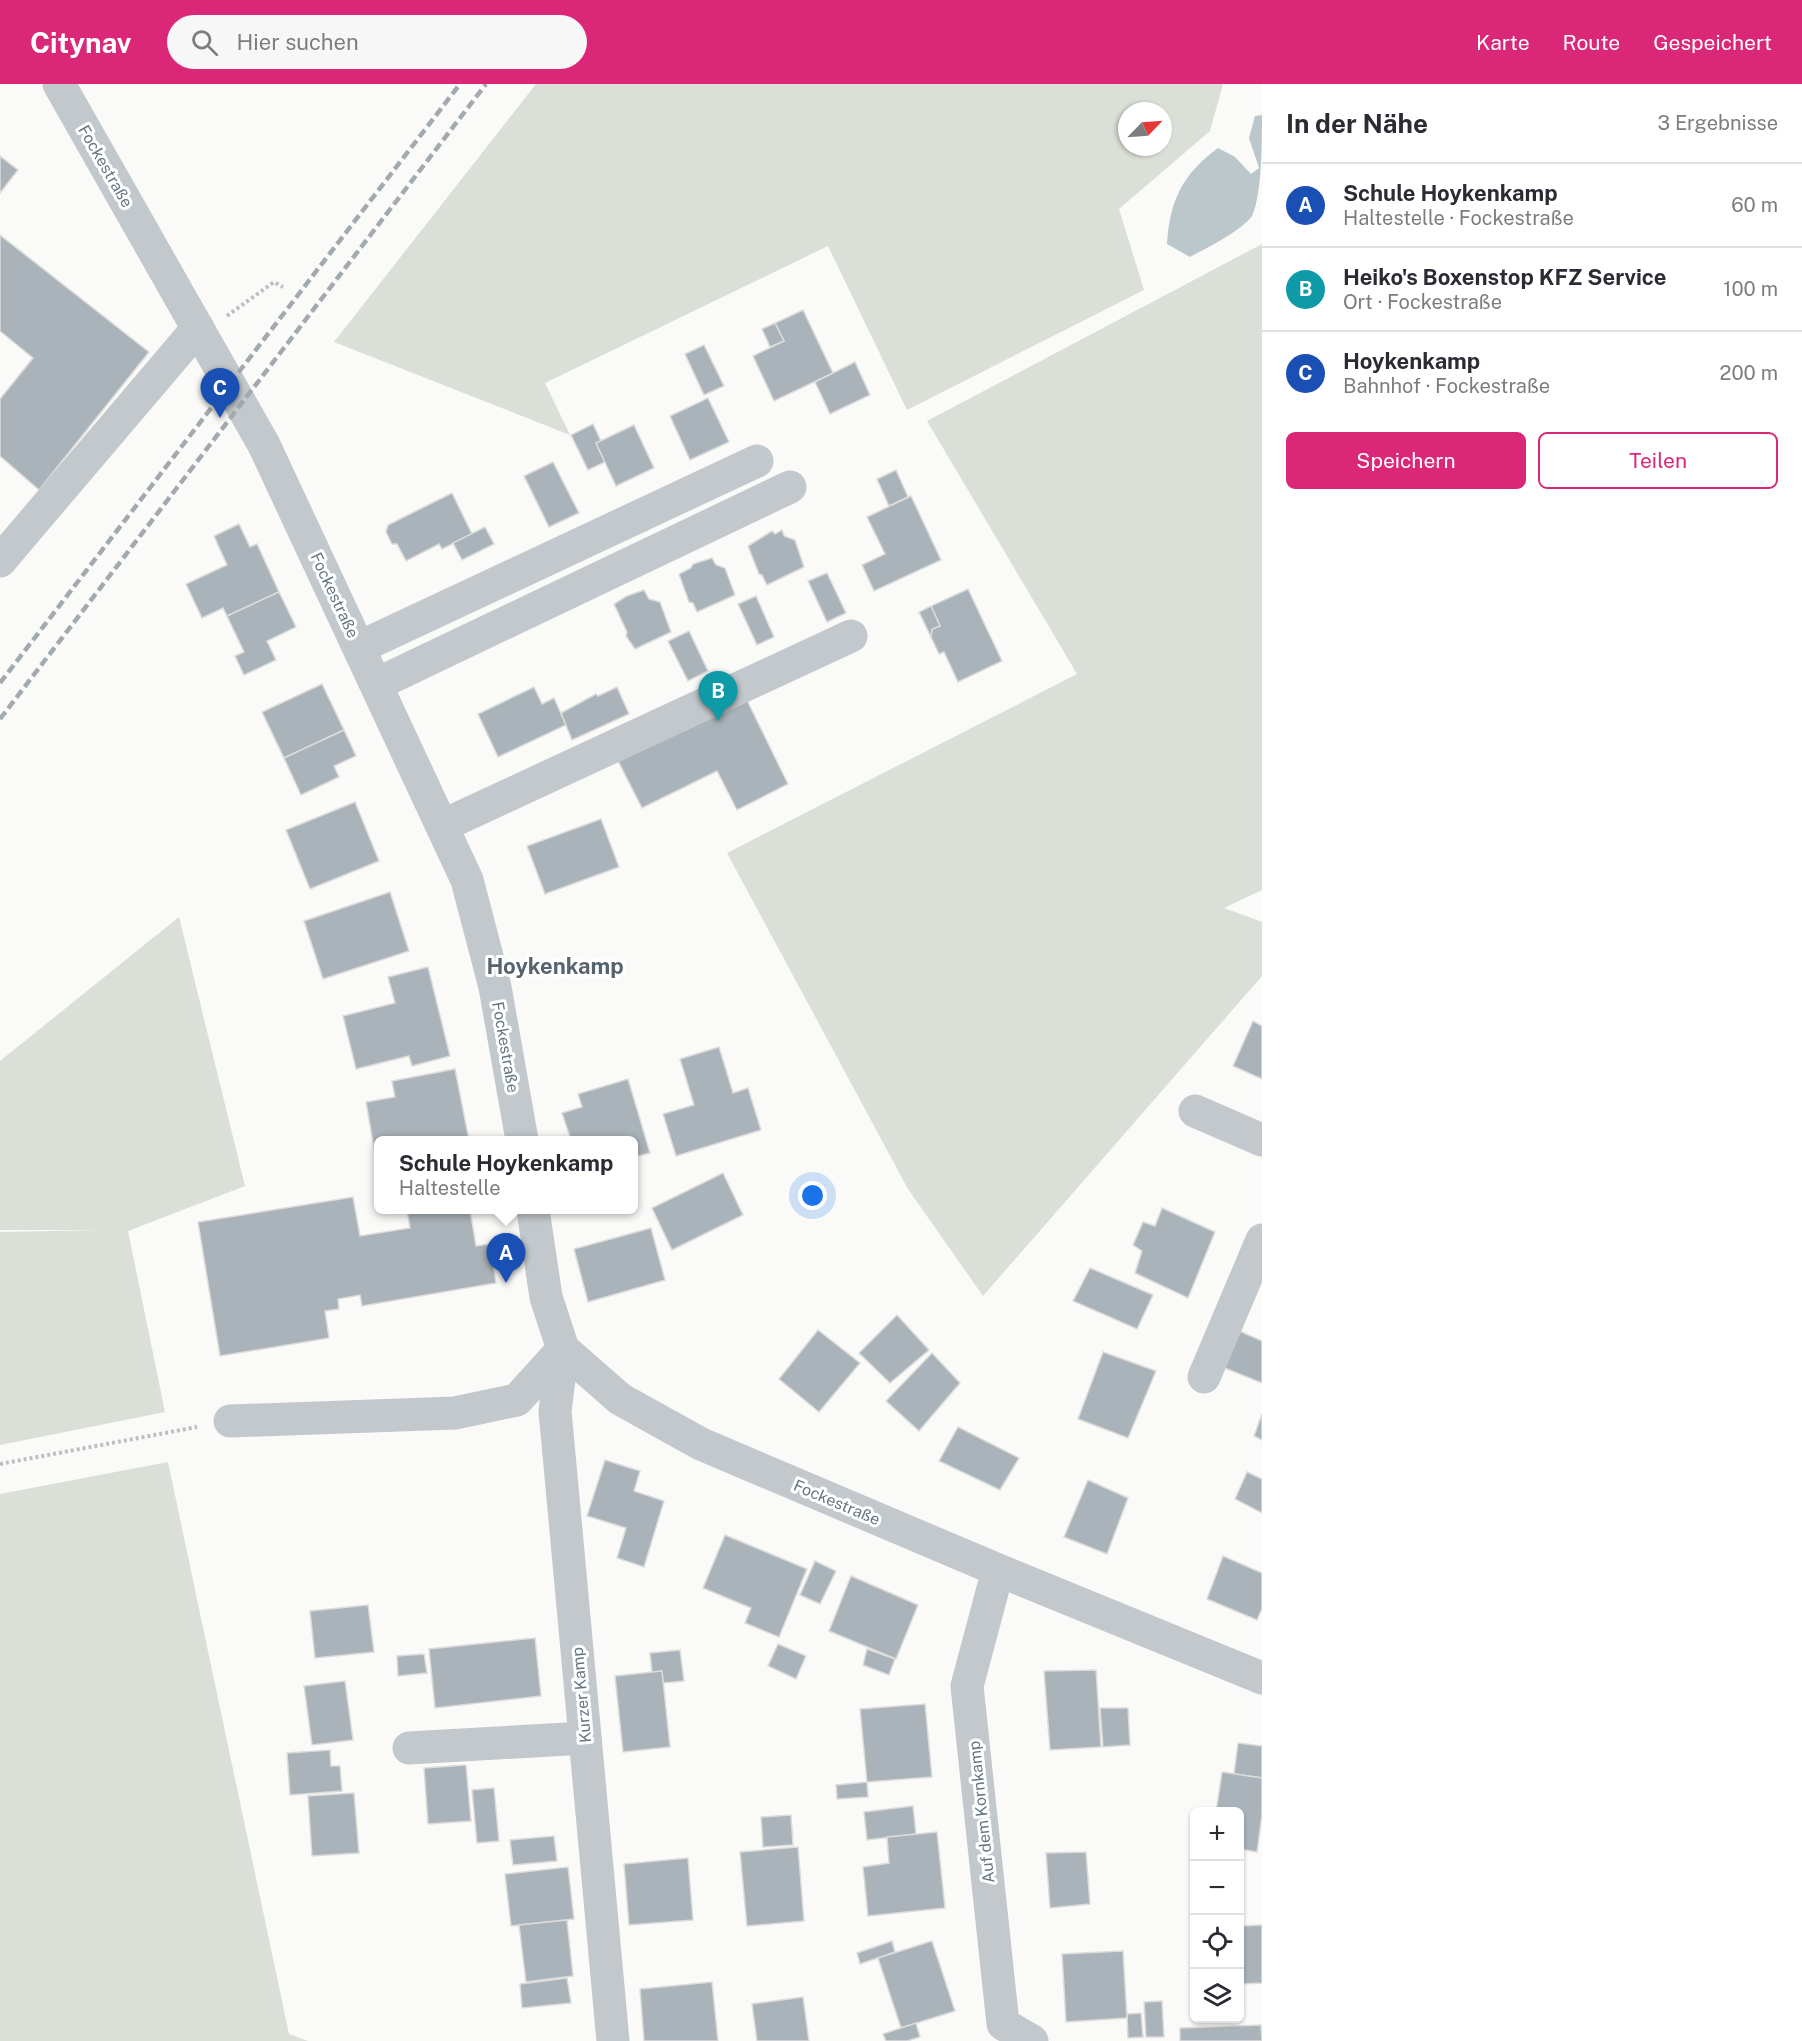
<!DOCTYPE html>
<html lang="de">
<meta charset="utf-8">
<style>
:root{--surface:#fff;--page:#f7f7f7;--text:#2b2b33;--muted:#7c7c81;--line:#e1e1e2;--accent:#db2777}
body{margin:0;font-family:"Public Sans",sans-serif;background:var(--page);color:var(--text)}
.controls{position:absolute;right:18px;bottom:18px;display:grid;overflow:hidden;border-radius:9px;box-shadow:0 2px 4px #0004}
.controls button{width:54px;height:54px;display:grid;place-items:center;padding:0;border:0;border-bottom:2px solid var(--line);background:var(--surface);color:var(--text);font:30px sans-serif}
.compass{position:absolute;left:1118px;top:18px;width:54px;height:54px;border-radius:50%;background:var(--surface);box-shadow:0 2px 4px #0004;rotate:65deg}
.you{position:absolute;left:813px;top:1112px;width:21px;height:21px;margin:-15px;border:4px solid #fff;border-radius:50%;background:#1a73e8;box-shadow:0 0 0 9px #1a73e833}
.badge{display:grid;place-items:center;width:39px;height:39px;border-radius:50%;background:var(--accent);color:#fff;font-size:20px;font-weight:700}
.pin{position:absolute;translate:-50% -50px;filter:drop-shadow(0 2px 3px #0008)}
.pin::after{content:'';position:absolute;top:32px;width:21px;height:18px;background:inherit;clip-path:polygon(0 0,100% 0,50% 100%)}
.popup{position:absolute;left:374px;top:1052px;width:264px;height:78px;box-sizing:border-box;display:grid;place-content:center;border-radius:9px;background:var(--surface);filter:drop-shadow(0 2px 4px #0005);font-size:20px;white-space:nowrap;color:var(--muted)}
.popup b{font-size:22px;color:var(--text)}
.popup::after{content:'';position:absolute;left:50%;top:100%;margin-left:-12px;border:12px solid transparent;border-top-color:var(--surface)}
.list{margin:0;padding:0;list-style:none}
h2{display:flex;justify-content:space-between;align-items:center;height:78px;margin:0;padding:0 24px;font-size:26px}
h2 small{font-size:20px;font-weight:400;color:var(--muted)}
.list li{display:grid;grid-template-columns:39px 1fr auto;gap:18px;align-items:center;box-sizing:border-box;height:84px;padding:0 24px;border-top:2px solid var(--line)}
.list b{display:block;font-size:22px;white-space:nowrap}
.list p{margin:0;font-size:20px;white-space:nowrap;color:var(--muted)}
.list em{font-size:20px;font-style:normal;color:var(--muted)}
.actions{display:flex;gap:12px;padding:18px 24px}
.actions a{flex:1;padding:14px 0;border:2px solid var(--accent);border-radius:9px;text-align:center;font-size:21px;color:var(--accent)}
.actions .main{background:var(--accent);color:#fff}
.icon{flex:none;width:33px;height:33px;fill:none;stroke:currentColor;stroke-width:2;stroke-linecap:round;stroke-linejoin:round}
.map{position:relative;flex:none;width:1262px;height:1957px;overflow:hidden}
header{display:flex;align-items:center;gap:36px;box-sizing:border-box;height:84px;padding:0 30px;background:var(--accent);color:#fff}
header strong{font-size:28px}
nav{display:flex;gap:33px;margin-inline-start:auto;font-size:21px}
.search{width:420px;height:54px;background:var(--page);display:flex;align-items:center;gap:15px;box-sizing:border-box;padding:0 21px;border-radius:33px;color:var(--muted);font-size:22px}
main{display:flex}
aside{flex:1;background:var(--surface)}
.map>svg:first-child{display:block}
.green{fill:#dadfd7;fill-rule:evenodd}
.water{fill:#bbc7cb}
.building{fill:#aab3b9;stroke:#dcdcda;stroke-width:1.5}
.lines{fill:none;stroke-linecap:round;stroke-linejoin:round}
.path{stroke:#bbbfc2;stroke-width:4;stroke-dasharray:3 3;stroke-linecap:butt}
.minor{stroke:#c3c8cc;stroke-width:33}
.rail{stroke:#a2aab0;stroke-width:4.5;stroke-dasharray:9 4.5;stroke-linecap:butt}
.labels{text-anchor:middle;stroke-width:6;stroke-linejoin:round;paint-order:stroke}
.street-label{font-size:16px;fill:#657683;stroke:#fff}
.district-label{font-size:22px;font-weight:bold;fill:#57646e;stroke:#fff}
</style>
<header>
<strong>Citynav</strong>
<div class="search"><svg class="icon" aria-label="search" viewBox="0 0 24 24"><circle cx="10" cy="10" r="6"/><path d="M15 15l6 6"/></svg>Hier suchen</div>
<nav><a>Karte</a><a>Route</a><a>Gespeichert</a></nav>
</header>
<main>
<div class="map">
<svg width="1262" height="1957" viewBox="0 0 1262 1957">
<rect width="100%" height="100%" fill="#fafaf8"/>
<!-- green -->
<g class="green">
<path d="M 536,0 L 1223,0 L 1210,47 L 1119,125 L 1144,206 L 907,326 L 828,162 L 545,299 L 570,351 L 334,258 ZM 1127,27 L 1163,27 L 1163,63 L 1127,63 Z"/>
<path d="M 1262,160 L 1262,806 L 1224,824 L 1262,838 L 1262,892 L 983,1212 L 908,1105 L 727,769 L 1077,590 L 927,337 Z"/>
<path d="M 179,833 L 245,1102 L 128,1147 L 165,1328 L 0,1361 L 0,1148 L 102,1146 L 0,1146 L 0,977 Z"/>
<path d="M 168,1378 L 289,1950 L 308,1957 L 0,1957 L 0,1410 Z"/>
</g>
<!-- water -->
<path class="water" d="M 1262,31 C 1262,58 1262,111 1252,132 C 1240,148 1208,163 1190,173 L 1167,160 C 1170,116 1182,91 1218,64 L 1235,73 L 1251,90 L 1259,84 L 1249,54 L 1255,32 Z"/>
<!-- building -->
<g class="building">
<path d="M 0,72 L 18,86 L 0,109 Z"/>
<path d="M 0,151 L 149,268 L 39,406 L 0,372 L 0,315 L 33,274 L 0,247 Z"/>
<path d="M 803,226 L 833,289 L 774,317 L 753,272 L 784,257 L 775,239 Z"/>
<path d="M 775,239 L 784,257 L 770,263 L 762,245 Z"/>
<path d="M 704,261 L 724,302 L 704,311 L 685,270 Z"/>
<path d="M 855,278 L 870,311 L 830,330 L 815,298 Z"/>
<path d="M 708,314 L 729,358 L 690,376 L 670,332 Z"/>
<path d="M 593,340 L 601,357 L 596,359 L 605,378 L 588,386 L 571,351 Z"/>
<path d="M 634,341 L 654,384 L 616,402 L 596,359 Z"/>
<path d="M 553,378 L 579,429 L 549,443 L 524,392 Z"/>
<path d="M 896,386 L 908,413 L 889,422 L 877,395 Z"/>
<path d="M 452,409 L 472,450 L 442,465 L 439,460 L 406,477 L 397,460 L 392,460 L 386,448 L 388,441 Z"/>
<path d="M 911,412 L 941,476 L 874,507 L 862,481 L 885,470 L 867,433 Z"/>
<path d="M 239,440 L 250,463 L 257,460 L 279,508 L 227,532 L 223,524 L 202,534 L 186,500 L 227,481 L 214,452 Z"/>
<path d="M 485,443 L 494,460 L 462,476 L 453,459 Z"/>
<path d="M 782,446 L 784,452 L 795,456 L 804,483 L 767,501 L 762,491 L 759,490 L 748,462 L 772,447 L 775,450 Z"/>
<path d="M 712,474 L 716,481 L 725,484 L 735,511 L 697,528 L 693,519 L 689,518 L 679,490 L 691,484 L 693,480 Z"/>
<path d="M 827,489 L 846,529 L 827,538 L 808,497 Z"/>
<path d="M 968,505 L 1002,577 L 958,598 L 944,568 L 939,570 L 931,553 L 932,545 L 940,542 L 931,522 Z"/>
<path d="M 644,506 L 649,515 L 660,518 L 671,548 L 635,565 L 626,552 L 627,548 L 614,520 L 627,512 Z"/>
<path d="M 279,508 L 296,543 L 267,557 L 276,576 L 244,591 L 235,572 L 244,568 L 227,532 Z"/>
<path d="M 756,512 L 774,553 L 757,561 L 738,520 Z"/>
<path d="M 931,522 L 940,542 L 932,545 L 931,553 L 919,528 Z"/>
<path d="M 689,547 L 708,587 L 688,597 L 668,557 Z"/>
<path d="M 322,600 L 344,646 L 284,674 L 262,628 Z"/>
<path d="M 534,603 L 542,620 L 554,614 L 566,641 L 498,673 L 478,630 Z"/>
<path d="M 617,603 L 629,630 L 572,656 L 561,629 L 596,610 L 598,612 Z"/>
<path d="M 742,606 L 788,700 L 737,726 L 717,687 L 642,724 L 614,669 Z"/>
<path d="M 344,646 L 356,672 L 334,682 L 339,693 L 301,711 L 284,674 Z"/>
<path d="M 355,718 L 379,777 L 310,805 L 286,746 Z"/>
<path d="M 601,735 L 619,783 L 545,810 L 527,762 Z"/>
<path d="M 390,808 L 409,867 L 323,895 L 304,837 Z"/>
<path d="M 428,883 L 450,972 L 412,982 L 409,972 L 356,985 L 343,932 L 395,919 L 388,893 Z"/>
<path d="M 1253,937 L 1262,942 L 1262,995 L 1233,982 Z"/>
<path d="M 719,963 L 733,1009 L 748,1004 L 761,1046 L 676,1072 L 663,1030 L 694,1021 L 680,975 Z"/>
<path d="M 455,985 L 469,1056 L 378,1056 L 378,1075 L 376,1076 L 366,1018 L 395,1013 L 392,997 Z"/>
<path d="M 628,995 L 650,1069 L 634,1073 L 634,1056 L 571,1056 L 562,1029 L 582,1023 L 578,1010 Z"/>
<path d="M 723,1089 L 743,1131 L 672,1166 L 652,1124 Z"/>
<path d="M 353,1113 L 360,1152 L 410,1144 L 407,1126 L 470,1126 L 476,1162 L 490,1160 L 496,1199 L 362,1222 L 360,1211 L 338,1215 L 339,1225 L 325,1227 L 329,1254 L 220,1272 L 198,1138 Z"/>
<path d="M 1162,1124 L 1215,1148 L 1188,1214 L 1135,1189 L 1142,1167 L 1133,1161 L 1143,1138 L 1155,1142 Z"/>
<path d="M 651,1144 L 665,1196 L 588,1218 L 574,1165 Z"/>
<path d="M 1090,1184 L 1153,1211 L 1137,1245 L 1073,1217 Z"/>
<path d="M 897,1231 L 929,1266 L 890,1299 L 859,1269 Z"/>
<path d="M 1235,1245 L 1262,1257 L 1262,1299 L 1220,1282 Z"/>
<path d="M 818,1246 L 860,1279 L 819,1328 L 779,1295 Z"/>
<path d="M 1103,1268 L 1156,1287 L 1128,1354 L 1078,1335 Z"/>
<path d="M 932,1269 L 960,1299 L 919,1347 L 886,1317 Z"/>
<path d="M 1262,1330 L 1262,1356 L 1254,1352 Z"/>
<path d="M 958,1343 L 1019,1374 L 1000,1406 L 939,1377 Z"/>
<path d="M 605,1376 L 640,1387 L 634,1407 L 664,1417 L 644,1483 L 617,1474 L 626,1444 L 587,1432 Z"/>
<path d="M 1247,1388 L 1262,1395 L 1262,1429 L 1235,1415 Z"/>
<path d="M 1088,1396 L 1128,1414 L 1107,1470 L 1064,1453 Z"/>
<path d="M 725,1451 L 807,1485 L 779,1553 L 745,1539 L 751,1524 L 703,1504 Z"/>
<path d="M 1223,1472 L 1262,1489 L 1262,1525 L 1257,1536 L 1207,1515 Z"/>
<path d="M 815,1477 L 836,1487 L 820,1520 L 800,1511 Z"/>
<path d="M 851,1492 L 918,1521 L 896,1575 L 829,1547 Z"/>
<path d="M 368,1521 L 374,1568 L 315,1574 L 310,1527 Z"/>
<path d="M 535,1554 L 541,1612 L 435,1624 L 429,1565 Z"/>
<path d="M 778,1560 L 806,1572 L 796,1595 L 768,1582 Z"/>
<path d="M 867,1565 L 895,1575 L 889,1591 L 863,1581 Z"/>
<path d="M 680,1566 L 684,1597 L 663,1599 L 662,1587 L 652,1588 L 650,1569 Z"/>
<path d="M 424,1570 L 427,1589 L 398,1592 L 397,1572 Z"/>
<path d="M 1096,1586 L 1101,1663 L 1050,1666 L 1044,1587 Z"/>
<path d="M 662,1587 L 670,1663 L 623,1668 L 615,1592 Z"/>
<path d="M 345,1597 L 353,1656 L 312,1661 L 304,1602 Z"/>
<path d="M 925,1620 L 932,1693 L 867,1698 L 860,1625 Z"/>
<path d="M 1100,1624 L 1128,1624 L 1130,1661 L 1103,1663 Z"/>
<path d="M 1238,1659 L 1262,1662 L 1262,1694 L 1234,1690 Z"/>
<path d="M 330,1666 L 331,1682 L 340,1682 L 342,1707 L 290,1711 L 287,1669 Z"/>
<path d="M 466,1681 L 471,1737 L 428,1740 L 424,1684 Z"/>
<path d="M 1222,1688 L 1262,1694 L 1262,1731 L 1257,1768 L 1240,1765 L 1240,1728 L 1216,1728 Z"/>
<path d="M 867,1698 L 868,1713 L 837,1715 L 836,1701 Z"/>
<path d="M 494,1704 L 499,1757 L 477,1759 L 472,1706 Z"/>
<path d="M 354,1709 L 359,1769 L 312,1772 L 308,1712 Z"/>
<path d="M 913,1722 L 916,1750 L 867,1756 L 864,1728 Z"/>
<path d="M 791,1731 L 793,1761 L 763,1763 L 761,1733 Z"/>
<path d="M 937,1748 L 945,1824 L 868,1832 L 863,1783 L 889,1779 L 887,1753 Z"/>
<path d="M 554,1752 L 557,1777 L 513,1781 L 510,1756 Z"/>
<path d="M 798,1763 L 804,1837 L 747,1842 L 740,1768 Z"/>
<path d="M 1086,1768 L 1090,1820 L 1050,1824 L 1046,1769 Z"/>
<path d="M 688,1774 L 693,1836 L 629,1841 L 624,1780 Z"/>
<path d="M 568,1783 L 574,1835 L 511,1842 L 505,1790 Z"/>
<path d="M 567,1836 L 573,1892 L 526,1898 L 519,1841 Z"/>
<path d="M 1262,1841 L 1262,1899 L 1240,1900 L 1240,1842 Z"/>
<path d="M 892,1857 L 895,1868 L 860,1880 L 857,1869 Z"/>
<path d="M 932,1857 L 955,1927 L 901,1944 L 878,1874 Z"/>
<path d="M 1123,1867 L 1127,1934 L 1066,1938 L 1062,1870 Z"/>
<path d="M 567,1894 L 571,1919 L 522,1924 L 520,1900 Z"/>
<path d="M 712,1898 L 718,1957 L 644,1957 L 640,1905 Z"/>
<path d="M 803,1913 L 809,1957 L 757,1957 L 752,1920 Z"/>
<path d="M 1162,1917 L 1164,1953 L 1146,1953 L 1144,1918 Z"/>
<path d="M 1141,1929 L 1143,1953 L 1128,1954 L 1127,1930 Z"/>
<path d="M 916,1939 L 920,1953 L 907,1957 L 886,1957 L 883,1950 Z"/>
<path d="M 1261,1941 L 1262,1957 L 1180,1957 L 1180,1944 Z"/>
</g>
<g class="lines">
<!-- path -->
<g class="path">
<path d="M 227,232 L 274,198 L 283,203"/>
<path d="M 0,1380 L 197,1343"/>
</g>
<!-- minor -->
<g class="minor">
<path d="M 59,0 L 264,361 L 467,796 L 495,903 L 522,1056"/>
<path d="M 0,477 L 198,244"/>
<path d="M 360,563 L 757,377"/>
<path d="M 377,600 L 790,403"/>
<path d="M 442,742 L 851,552"/>
<path d="M 1195,1027 L 1262,1056"/>
<path d="M 533,1126 L 546,1213 L 563,1265 L 620,1315 L 701,1360 L 998,1486 L 1262,1594"/>
<path d="M 563,1265 L 555,1327 L 613,1957"/>
<path d="M 1204,1293 L 1262,1156"/>
<path d="M 230,1337 L 455,1329 L 517,1316 L 563,1265"/>
<path d="M 998,1486 L 967,1602 L 1003,1940 L 1032,1957"/>
<path d="M 409,1664 L 585,1654"/>
</g>
<!-- rail -->
<g class="rail">
<path d="M 0,599 L 460,0"/>
<path d="M 0,635 L 486,0"/>
</g>
</g>
<g class="labels">
<!-- street labels -->
<g class="street-label">
<text transform="translate(106 82) rotate(60)" y="6">Fockestraße</text>
<text transform="translate(335 511) rotate(65)" y="6">Fockestraße</text>
<text transform="translate(506 963) rotate(80)" y="6">Fockestraße</text>
<text transform="translate(837 1418) rotate(23)" y="6">Fockestraße</text>
<text transform="translate(581 1611) rotate(-95)" y="6">Kurzer Kamp</text>
<text transform="translate(981 1728) rotate(-96)" y="6">Auf dem Kornkamp</text>
</g>
<!-- district labels -->
<g class="district-label">
<text x="555" y="890">Hoykenkamp</text>
</g>
</g>
</svg>
<div class="controls">
<button>+</button>
<button>−</button>
<button><svg class="icon" aria-label="locate" viewBox="0 0 24 24"><circle cx="12" cy="12" r="6"/><path d="M12 2v4M12 18v4M2 12h4M18 12h4"/></svg></button>
<button><svg class="icon" aria-label="layers" viewBox="0 0 24 24"><path d="M12 4l9 5-9 5-9-5zM3 14l9 5 9-5"/></svg></button>
</div>
<svg class="compass" viewBox="-18 -18 36 36"><path d="M0-13l5 13h-10z" fill="#e53935"/><path d="M0 13l5-13h-10z" fill="#7c7c81"/></svg>
<div class="you"></div>
<div class="pin badge" style="left:506px;top:1199px;background:#1a4fb4">A</div>
<div class="popup"><b>Schule Hoykenkamp</b>Haltestelle</div>
<div class="pin badge" style="left:718px;top:637px;background:#0f9aa8">B</div>
<div class="pin badge" style="left:220px;top:334px;background:#1a4fb4">C</div>
</div>
<aside>
<h2>In der Nähe<small>3 Ergebnisse</small></h2>
<ul class="list">
<li><span class="badge" style="background:#1a4fb4">A</span><div><b>Schule Hoykenkamp</b><p>Haltestelle · Fockestraße</p></div><em>60 m</em></li>
<li><span class="badge" style="background:#0f9aa8">B</span><div><b>Heiko's Boxenstop KFZ Service</b><p>Ort · Fockestraße</p></div><em>100 m</em></li>
<li><span class="badge" style="background:#1a4fb4">C</span><div><b>Hoykenkamp</b><p>Bahnhof · Fockestraße</p></div><em>200 m</em></li>
</ul>
<div class="actions"><a class="main">Speichern</a><a>Teilen</a></div>
</aside>
</main>
